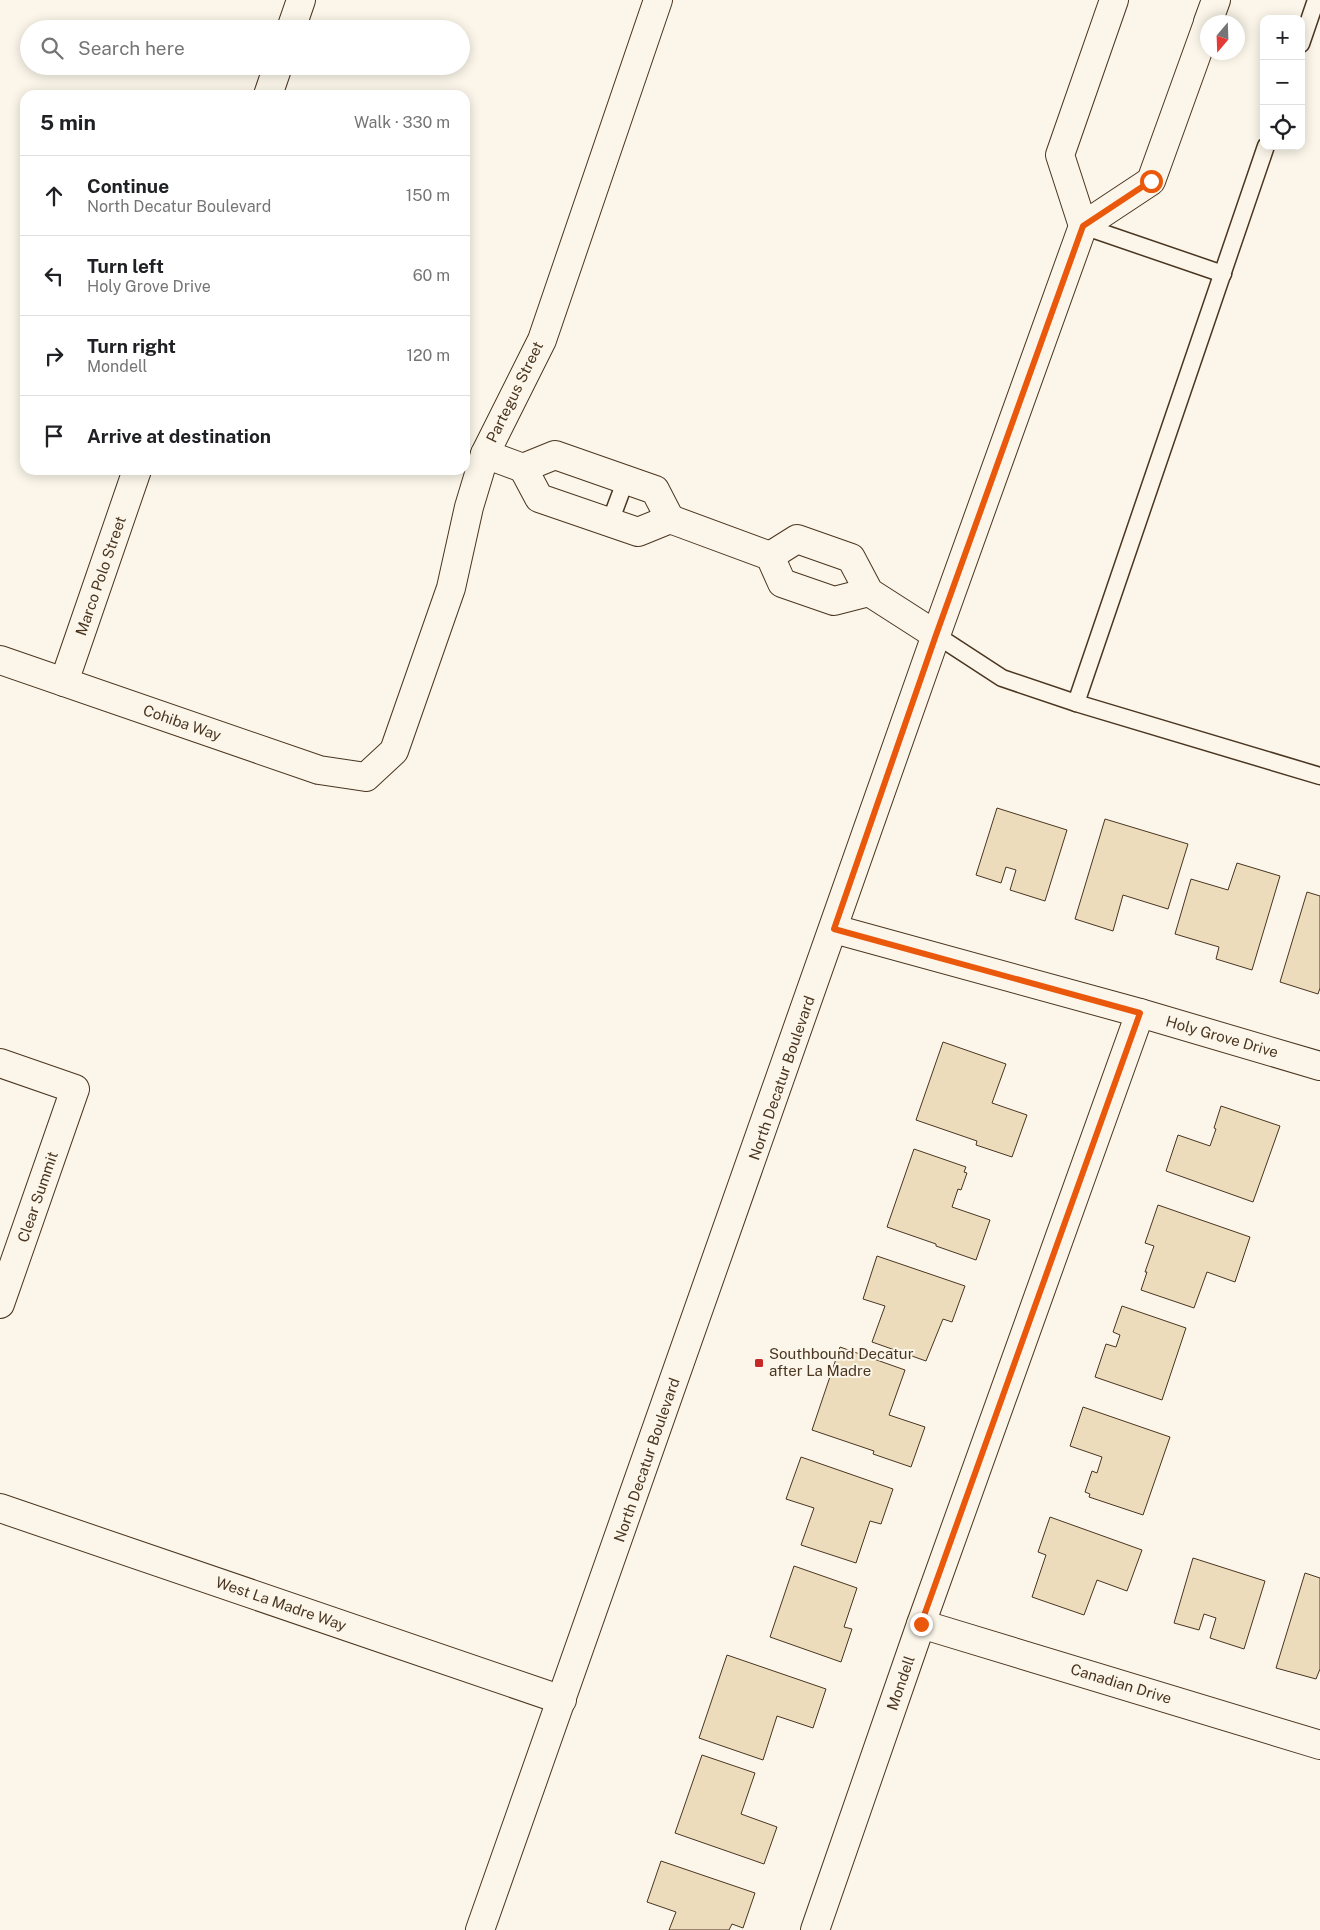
<!DOCTYPE html>
<meta charset="utf-8">
<style>
:root{--surface:#fff;--page:#f6f6f6;--text:#202124;--muted:#757577;--line:#e0e0e0}
body{margin:0;font-family:"Public Sans",sans-serif;background:var(--page);color:var(--text)}
.controls{position:absolute;right:15px;top:15px;display:grid;overflow:hidden;border-radius:10px;box-shadow:0 2px 12px #0003}
.controls button{width:45px;height:45px;display:grid;place-items:center;padding:0;border:0;border-bottom:1px solid var(--line);background:var(--surface);color:var(--text);font:25px sans-serif}
.compass{position:absolute;left:1200px;top:15px;width:45px;height:45px;border-radius:50%;background:var(--surface);box-shadow:0 2px 12px #0003;rotate:199deg}
.stop{position:absolute;width:15px;height:15px;margin:-11px;border:4px solid #ea580c;border-radius:50%;background:#fff}
.stop.end{background:#ea580c;border-color:#fff;box-shadow:0 1px 5px #0008}
.list{margin:0;padding:0;list-style:none}
h2{display:flex;justify-content:space-between;align-items:center;height:65px;margin:0;padding:0 20px;font-size:21px}
h2 small{font-size:16px;font-weight:400;color:var(--muted)}
.list li{display:grid;grid-template-columns:32px 1fr auto;gap:15px;align-items:center;box-sizing:border-box;height:80px;padding:0 20px;border-top:1px solid var(--line)}
.list b{display:block;font-size:19px;white-space:nowrap}
.list p{margin:0;font-size:16px;white-space:nowrap;color:var(--muted)}
.list em{font-size:16px;font-style:normal;color:var(--muted)}
.icon{flex:none;width:28px;height:28px;fill:none;stroke:currentColor;stroke-width:2;stroke-linecap:round;stroke-linejoin:round}
.map{position:relative;flex:none;width:1320px;height:1930px;overflow:hidden}
.search{position:absolute;background:var(--surface);box-shadow:0 2px 12px #0003;left:20px;top:20px;width:450px;height:55px;display:flex;align-items:center;gap:12px;box-sizing:border-box;padding:0 18px;border-radius:28px;color:var(--muted);font-size:19px}
.panel{position:absolute;background:var(--surface);box-shadow:0 2px 12px #0003;left:20px;top:90px;width:450px;height:385px;border-radius:15px}
.map>svg:first-child{display:block}
.building{fill:#ecdcbc;stroke:#4a3520}
.lines{fill:none;stroke-linecap:round;stroke-linejoin:round}
.lane-casing{stroke:#4a3520;stroke-width:19}
.street-casing{stroke:#4a3520;stroke-width:30}
.secondary-casing{stroke:#4a3520;stroke-width:30}
.primary-casing{stroke:#4a3520;stroke-width:30}
.lane{stroke:#fbf6e9;stroke-width:16}
.street{stroke:#fbf6e9;stroke-width:28}
.secondary{stroke:#fbf6e9;stroke-width:28}
.primary{stroke:#fbf6e9;stroke-width:28}
.route{stroke:#ea580c;stroke-width:6}
.poi-dot{fill:#c62828;stroke:#fbf6e9;stroke-width:2}
.labels{text-anchor:middle;stroke-width:4;stroke-linejoin:round;paint-order:stroke}
.street-label{font-size:15px;fill:#4a3520;stroke:#fbf6e9}
.poi-label{font-size:15px;fill:#4a3520;stroke:#fbf6e9;text-anchor:start}
</style>
<div class="map">
<svg width="1320" height="1930" viewBox="0 0 1320 1930">
<rect width="100%" height="100%" fill="#fbf6e9"/>
<!-- building -->
<g class="building">
<path d="M 997,808 L 1067,830 L 1045,901 L 1010,890 L 1016,870 L 1006,867 L 1001,883 L 976,875 Z"/>
<path d="M 1105,819 L 1188,844 L 1168,909 L 1123,895 L 1113,931 L 1075,919 Z"/>
<path d="M 1237,863 L 1280,876 L 1252,970 L 1216,959 L 1219,947 L 1175,934 L 1191,879 L 1228,890 Z"/>
<path d="M 1307,892 L 1320,896 L 1320,988 L 1318,994 L 1280,982 Z"/>
<path d="M 943,1042 L 1006,1064 L 992,1103 L 1027,1115 L 1012,1157 L 976,1145 L 977,1141 L 916,1120 Z"/>
<path d="M 1221,1106 L 1280,1126 L 1253,1202 L 1166,1171 L 1178,1135 L 1210,1146 L 1216,1129 L 1214,1128 Z"/>
<path d="M 914,1149 L 966,1167 L 964,1172 L 967,1173 L 961,1190 L 958,1189 L 952,1207 L 990,1220 L 976,1260 L 936,1246 L 936,1244 L 887,1227 Z"/>
<path d="M 1158,1205 L 1250,1237 L 1235,1282 L 1207,1272 L 1194,1308 L 1141,1290 L 1147,1272 L 1145,1272 L 1154,1246 L 1145,1243 Z"/>
<path d="M 877,1256 L 965,1286 L 952,1322 L 943,1319 L 926,1361 L 872,1342 L 885,1306 L 863,1299 Z"/>
<path d="M 1122,1306 L 1186,1328 L 1162,1400 L 1095,1377 L 1106,1344 L 1116,1347 L 1120,1335 L 1113,1332 Z"/>
<path d="M 840,1347 L 905,1370 L 889,1415 L 925,1427 L 911,1467 L 873,1454 L 874,1451 L 812,1430 Z"/>
<path d="M 1083,1407 L 1170,1437 L 1143,1515 L 1089,1497 L 1090,1494 L 1085,1492 L 1092,1471 L 1097,1473 L 1102,1457 L 1070,1446 Z"/>
<path d="M 801,1457 L 893,1489 L 881,1524 L 870,1521 L 856,1563 L 801,1545 L 814,1508 L 786,1499 Z"/>
<path d="M 1050,1517 L 1142,1550 L 1127,1591 L 1097,1580 L 1084,1615 L 1032,1597 L 1046,1555 L 1038,1552 Z"/>
<path d="M 1193,1558 L 1265,1581 L 1244,1649 L 1210,1638 L 1216,1618 L 1204,1614 L 1199,1630 L 1174,1623 Z"/>
<path d="M 794,1566 L 857,1588 L 844,1627 L 852,1629 L 841,1662 L 770,1637 Z"/>
<path d="M 1305,1573 L 1320,1578 L 1320,1669 L 1316,1679 L 1276,1668 Z"/>
<path d="M 727,1655 L 826,1689 L 813,1728 L 777,1716 L 763,1760 L 699,1738 Z"/>
<path d="M 702,1755 L 755,1773 L 741,1814 L 777,1827 L 764,1864 L 675,1833 Z"/>
<path d="M 661,1861 L 755,1893 L 743,1928 L 732,1924 L 729,1930 L 669,1930 L 676,1912 L 647,1902 Z"/>
</g>
<g class="lines">
<defs>
<g id="lane">
<path d="M 1301,44 L 1316,0"/>
<path d="M 1083,226 L 1223,274"/>
<path d="M 610,522 L 626,479"/>
<path d="M 936,635 L 1002,678 L 1076,703 L 1320,776"/>
<path d="M 1076,703 L 1266,146"/>
</g>
<g id="street">
<path d="M 291,29 L 301,0"/>
<path d="M 268,95 L 278,66"/>
<path d="M 485,454 L 523,468 L 555,455 L 655,490 L 670,519"/>
<path d="M 523,468 L 539,498 L 638,532 L 670,519 L 770,556 L 782,583 L 834,601 L 869,592"/>
<path d="M 770,556 L 797,539 L 851,558 L 869,592 L 936,635"/>
<path d="M 0,660 L 319,770 L 366,777 L 394,751 L 451,588 L 469,507 L 485,454 L 542,340 L 658,0"/>
<path d="M 64,682 L 137,470"/>
<path d="M 834,929 L 1140,1013 L 1320,1066"/>
<path d="M 0,1063 L 75,1089 L 0,1304"/>
<path d="M 921,1624 L 1320,1745"/>
<path d="M 815,1930 L 921,1624 L 1140,1013"/>
</g>
<path id="secondary" d="M 0,1508 L 562,1700"/>
<g id="primary">
<path d="M 1208,22 L 1216,0"/>
<path d="M 1083,226 L 1060,155 L 1114,0"/>
<path d="M 480,1930 L 936,635 L 1083,226 L 1151,181 L 1208,23"/>
</g>
</defs>
<!-- lane casing -->
<use href="#lane" class="lane-casing"/>
<!-- street casing -->
<use href="#street" class="street-casing"/>
<!-- secondary casing -->
<use href="#secondary" class="secondary-casing"/>
<!-- primary casing -->
<use href="#primary" class="primary-casing"/>
<!-- lane -->
<use href="#lane" class="lane"/>
<!-- street -->
<use href="#street" class="street"/>
<!-- secondary -->
<use href="#secondary" class="secondary"/>
<!-- primary -->
<use href="#primary" class="primary"/>
</g>
<g class="lines">
<!-- route -->
<path class="route" d="M 921,1624 L 1140,1013 L 834,929 L 936,635 L 1083,226 L 1151,181"/>
</g>
<!-- markers -->
<rect class="poi-dot" x="754" y="1358" width="10" height="10" rx="2.5"/>
<g class="labels">
<!-- street labels -->
<g class="street-label">
<text transform="translate(515 392) rotate(-64)" y="5">Partegus Street</text>
<text transform="translate(101 576) rotate(-71)" y="5">Marco Polo Street</text>
<text transform="translate(182 723) rotate(19)" y="5">Cohiba Way</text>
<text transform="translate(1222 1037) rotate(16)" y="5">Holy Grove Drive</text>
<text transform="translate(782 1078) rotate(-71)" y="5">North Decatur Boulevard</text>
<text transform="translate(38 1197) rotate(-71)" y="5">Clear Summit</text>
<text transform="translate(647 1460) rotate(-71)" y="5">North Decatur Boulevard</text>
<text transform="translate(281 1604) rotate(19)" y="5">West La Madre Way</text>
<text transform="translate(901 1683) rotate(-71)" y="5">Mondell</text>
<text transform="translate(1121 1684) rotate(17)" y="5">Canadian Drive</text>
</g>
<!-- poi labels -->
<g class="poi-label">
<text x="769" y="1359">Southbound Decatur<tspan x="769" dy="17">after La Madre</tspan></text>
</g>
</g>
</svg>
<div class="controls">
<button>+</button>
<button>−</button>
<button><svg class="icon" aria-label="locate" viewBox="0 0 24 24"><circle cx="12" cy="12" r="6"/><path d="M12 2v4M12 18v4M2 12h4M18 12h4"/></svg></button>
</div>
<svg class="compass" viewBox="-18 -18 36 36"><path d="M0-13l5 13h-10z" fill="#e53935"/><path d="M0 13l5-13h-10z" fill="#757577"/></svg>
<div class="stop" style="left:1151px;top:181px"></div>
<div class="stop end" style="left:921px;top:1624px"></div>
<div class="search"><svg class="icon" aria-label="search" viewBox="0 0 24 24"><circle cx="10" cy="10" r="6"/><path d="M15 15l6 6"/></svg>Search here</div>
<section class="panel">
<h2>5 min<small>Walk · 330 m</small></h2>
<ul class="list">
<li><svg class="icon" aria-label="ahead" viewBox="0 0 24 24"><path d="M12 20V5M6 11l6-6 6 6"/></svg><div><b>Continue</b><p>North Decatur Boulevard</p></div><em>150 m</em></li>
<li><svg class="icon" aria-label="left" viewBox="0 0 24 24"><path d="M17 20v-9H6M10 6l-5 5 5 5"/></svg><div><b>Turn left</b><p>Holy Grove Drive</p></div><em>60 m</em></li>
<li><svg class="icon" aria-label="right" viewBox="0 0 24 24"><path d="M7 20v-9h11M14 6l5 5-5 5"/></svg><div><b>Turn right</b><p>Mondell</p></div><em>120 m</em></li>
<li><svg class="icon" aria-label="arrive" viewBox="0 0 24 24"><path d="M6 21V4h12l-3 4 3 4H6"/></svg><div><b>Arrive at destination</b></div></li>
</ul>
</section>
</div>
